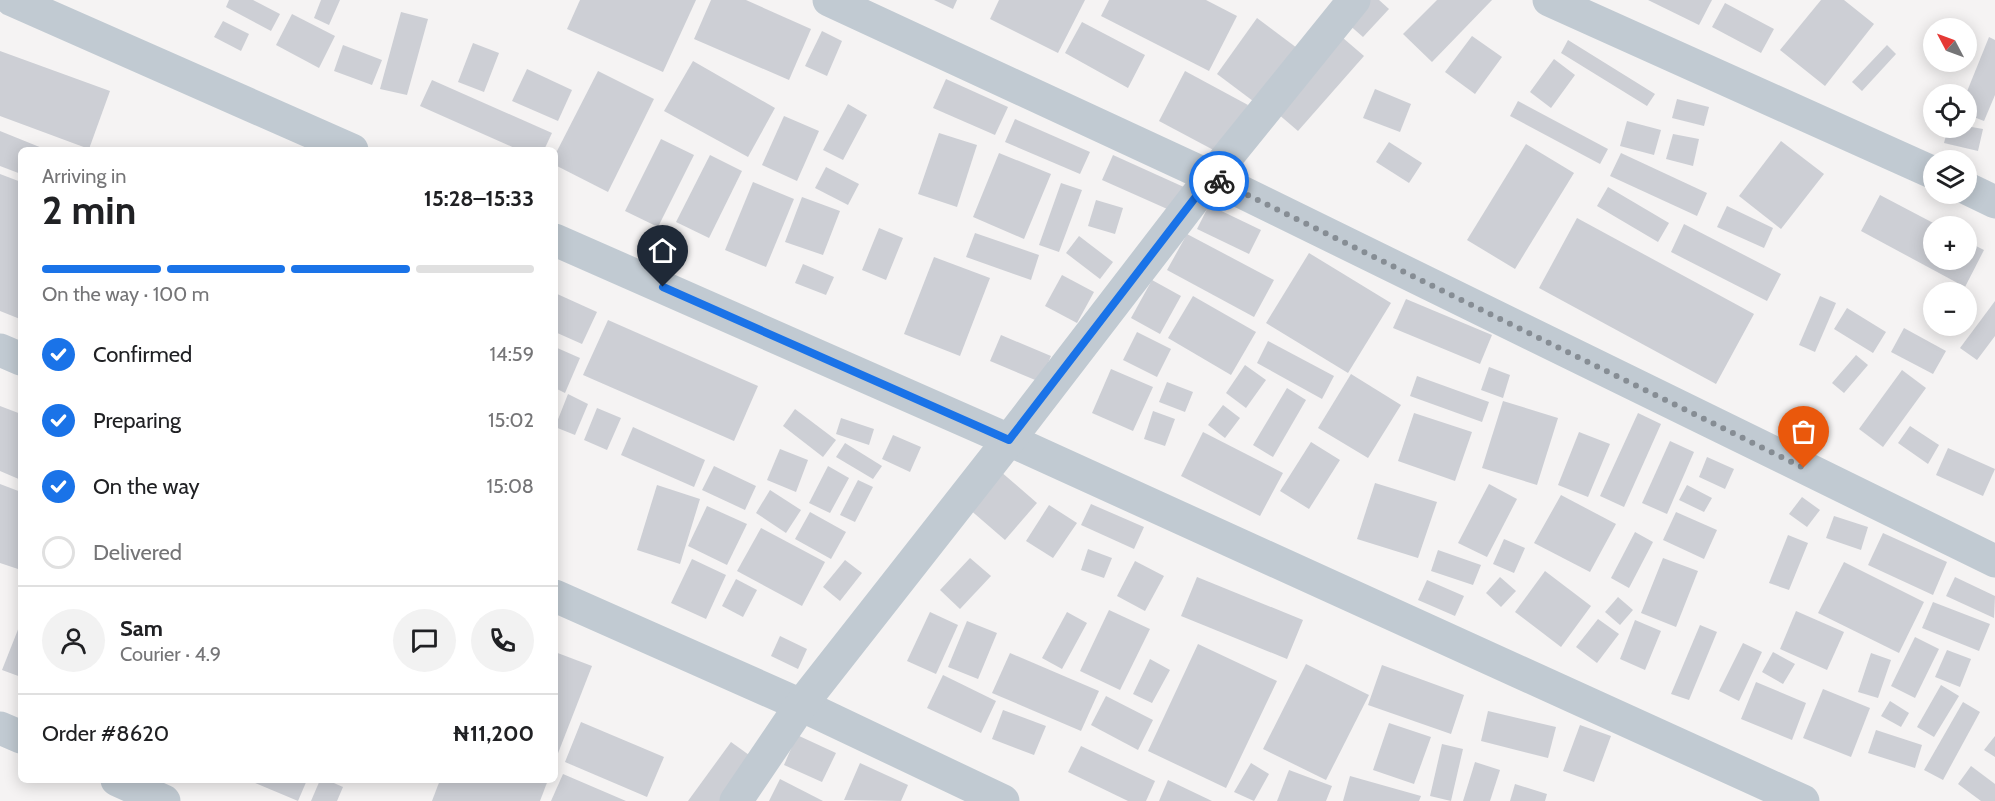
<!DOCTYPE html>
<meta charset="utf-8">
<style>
:root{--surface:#fff;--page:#f2f2f2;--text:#202124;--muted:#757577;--line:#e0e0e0;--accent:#1a73e8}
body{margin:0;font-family:Cabin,sans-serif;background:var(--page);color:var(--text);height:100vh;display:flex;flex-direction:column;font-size:22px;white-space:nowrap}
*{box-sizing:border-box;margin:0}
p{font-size:20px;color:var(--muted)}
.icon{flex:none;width:33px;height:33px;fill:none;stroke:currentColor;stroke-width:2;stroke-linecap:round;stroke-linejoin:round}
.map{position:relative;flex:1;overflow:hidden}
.details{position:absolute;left:18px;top:147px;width:540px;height:636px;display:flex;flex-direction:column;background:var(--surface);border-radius:9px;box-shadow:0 3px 15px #0003}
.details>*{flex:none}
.needle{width:39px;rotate:311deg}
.tools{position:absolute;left:1923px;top:18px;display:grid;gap:12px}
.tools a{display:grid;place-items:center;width:54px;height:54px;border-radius:50%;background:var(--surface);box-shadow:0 3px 15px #0003;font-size:30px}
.pin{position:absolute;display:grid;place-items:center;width:51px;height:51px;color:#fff;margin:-62px -26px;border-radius:50% 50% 50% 0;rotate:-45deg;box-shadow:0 0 6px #0007}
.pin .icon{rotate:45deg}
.courier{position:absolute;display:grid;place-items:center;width:60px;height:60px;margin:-30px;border:4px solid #1a73e8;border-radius:50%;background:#fff;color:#222;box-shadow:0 2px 8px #0007}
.overview em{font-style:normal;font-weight:700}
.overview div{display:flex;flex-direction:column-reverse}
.overview{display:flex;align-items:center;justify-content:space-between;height:102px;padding:0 24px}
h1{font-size:39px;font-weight:700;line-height:45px}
.bar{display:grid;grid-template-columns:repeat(4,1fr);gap:9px 6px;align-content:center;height:72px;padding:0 24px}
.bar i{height:8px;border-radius:4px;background:var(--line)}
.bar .active{background:var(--accent)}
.bar p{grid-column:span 4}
.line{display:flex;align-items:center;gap:15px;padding:0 24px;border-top:2px solid var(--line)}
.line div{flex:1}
.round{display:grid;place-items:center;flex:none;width:63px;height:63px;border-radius:32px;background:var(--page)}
ol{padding:0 24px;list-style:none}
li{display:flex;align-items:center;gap:18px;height:66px}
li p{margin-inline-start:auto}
li .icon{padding:6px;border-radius:50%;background:var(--accent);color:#fff;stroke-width:4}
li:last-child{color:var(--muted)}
li i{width:33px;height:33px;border:3px solid var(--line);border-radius:50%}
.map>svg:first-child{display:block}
</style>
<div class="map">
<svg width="1995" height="801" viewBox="0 0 1995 801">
<rect width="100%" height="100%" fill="#f5f3f3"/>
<!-- building -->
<g fill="#cdcfd5">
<polygon points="229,0 253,0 280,14 271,31 226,7"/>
<polygon points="321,0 340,0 329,25 314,18"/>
<polygon points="580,0 696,0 663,72 567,29"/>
<polygon points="711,0 746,0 811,29 789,80 694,39"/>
<polygon points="934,0 957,0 953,9"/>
<polygon points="999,0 1085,0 1058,53 990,19"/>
<polygon points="1109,0 1206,0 1237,16 1209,71 1101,16"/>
<polygon points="1369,0 1379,0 1389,9 1363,37 1347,23"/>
<polygon points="1437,0 1492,0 1432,62 1403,34"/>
<polygon points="1648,0 1712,0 1699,25"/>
<polygon points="1821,0 1844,0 1874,24 1825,86 1780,50"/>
<polygon points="1725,3 1774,29 1761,53 1712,27"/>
<polygon points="401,12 428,19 407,95 380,89"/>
<polygon points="292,14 335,36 319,68 276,45"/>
<polygon points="1257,18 1301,51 1261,107 1217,74"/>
<polygon points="223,21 249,34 241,51 214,37"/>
<polygon points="1082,22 1145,55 1128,88 1065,53"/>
<polygon points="822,31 842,41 827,76 805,66"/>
<polygon points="1472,36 1502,57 1475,94 1445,72"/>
<polygon points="1989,37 1995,40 1995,95 1984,121 1966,114 1966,94"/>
<polygon points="1343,38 1364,56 1298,131 1277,113"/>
<polygon points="1568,40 1655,94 1647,106 1561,53"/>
<polygon points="473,43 499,53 484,92 458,82"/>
<polygon points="343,45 382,60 372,85 334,71"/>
<polygon points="1887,45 1896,54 1862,91 1852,82"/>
<polygon points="0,51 110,91 89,149 0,116"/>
<polygon points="1554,59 1575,75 1551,108 1530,92"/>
<polygon points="693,61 775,108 748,157 664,111"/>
<polygon points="527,69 572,90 558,121 512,101"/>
<polygon points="598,71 654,99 608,192 555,165 555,155"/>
<polygon points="1185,71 1248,105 1221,154 1159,121"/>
<polygon points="946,79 1008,107 995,135 933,108"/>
<polygon points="432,80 552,133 544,150 519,150 420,106"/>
<polygon points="1375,89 1411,104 1400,132 1363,118"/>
<polygon points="1677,99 1709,107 1704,126 1672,118"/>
<polygon points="1518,101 1608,149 1600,164 1510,116"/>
<polygon points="848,104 867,115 843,160 823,150"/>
<polygon points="784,116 819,131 797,181 762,165"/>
<polygon points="1015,119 1090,152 1080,174 1005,142"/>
<polygon points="1627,121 1661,130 1654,155 1620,146"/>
<polygon points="1966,126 1983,129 1978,151 1944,143 1948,128 1966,128"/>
<polygon points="0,131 47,150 21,150 21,174 0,166"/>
<polygon points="939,133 977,145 957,207 918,194"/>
<polygon points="1673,134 1699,139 1693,166 1666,159"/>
<polygon points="661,139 694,155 658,227 625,211"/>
<polygon points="1781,141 1824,174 1781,229 1739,196"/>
<polygon points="1389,142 1422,163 1409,183 1376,162"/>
<polygon points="1526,144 1574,173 1515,269 1467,240"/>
<polygon points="999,153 1051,174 1024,239 973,217"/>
<polygon points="1621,153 1707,193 1697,216 1610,176"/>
<polygon points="710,155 742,171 709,238 676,222"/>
<polygon points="1113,155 1186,188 1174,212 1102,180"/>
<polygon points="826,167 859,184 848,205 815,188"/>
<polygon points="0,174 21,182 20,319 0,311"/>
<polygon points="753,182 794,199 766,267 725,250"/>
<polygon points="1061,183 1082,190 1059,252 1039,245"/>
<polygon points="1608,187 1669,223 1658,242 1597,206"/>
<polygon points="1880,195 1939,226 1934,226 1934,260 1966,260 1966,241 1984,250 1965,287 1861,231"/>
<polygon points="802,197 840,211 823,255 785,242"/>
<polygon points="1096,200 1123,208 1115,234 1088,226"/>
<polygon points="1209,205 1261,230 1249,254 1197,229"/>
<polygon points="1727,206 1773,228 1764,248 1717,227"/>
<polygon points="1577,218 1754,314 1716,384 1539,288"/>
<polygon points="1684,224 1781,274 1767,301 1671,252"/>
<polygon points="879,228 903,238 886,280 862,270"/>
<polygon points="975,233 1039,255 1031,280 966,257"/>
<polygon points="1187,234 1274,280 1254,317 1167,270"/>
<polygon points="1079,236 1113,262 1100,279 1066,253"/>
<polygon points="1309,253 1391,303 1348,373 1266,323"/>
<polygon points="934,257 990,278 960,356 904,334"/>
<polygon points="803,264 834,277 826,295 795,283"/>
<polygon points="1062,275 1094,292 1077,323 1045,306"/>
<polygon points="1152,280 1181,296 1160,334 1131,318"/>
<polygon points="555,293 597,312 582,344 555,332"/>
<polygon points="1193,296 1256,332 1231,375 1168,338"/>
<polygon points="1820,296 1836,303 1815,352 1799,345"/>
<polygon points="1406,299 1492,335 1480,364 1393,328"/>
<polygon points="1995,301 1995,336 1977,360 1960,348"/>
<polygon points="1847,308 1886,332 1873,353 1834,329"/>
<polygon points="608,320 758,386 734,441 583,375"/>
<polygon points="1904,328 1946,351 1933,374 1891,352"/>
<polygon points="1137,332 1171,349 1157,377 1123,360"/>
<polygon points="1001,335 1051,356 1040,382 990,361"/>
<polygon points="1268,341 1334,376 1322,399 1257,363"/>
<polygon points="555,347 580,358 565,393 555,388"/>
<polygon points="1856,355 1868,365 1844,393 1832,383"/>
<polygon points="1245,365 1266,380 1246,408 1226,393"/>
<polygon points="1489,367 1510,375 1503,398 1481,390"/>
<polygon points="1111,369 1153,387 1133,431 1092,413"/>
<polygon points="1902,370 1926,388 1883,447 1859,429"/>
<polygon points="1351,374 1401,405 1368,458 1318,428"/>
<polygon points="1417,376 1489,402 1482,422 1410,396"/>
<polygon points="1167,382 1193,392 1185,412 1159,402"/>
<polygon points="1287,388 1306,400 1273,457 1253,445"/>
<polygon points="568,394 588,404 575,435 555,427"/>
<polygon points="1503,401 1558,418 1537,485 1482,468"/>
<polygon points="1223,405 1240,418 1225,438 1208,425"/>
<polygon points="0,406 21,414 21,480 0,471"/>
<polygon points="597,408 621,418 607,450 584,440"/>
<polygon points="795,409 836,440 823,457 783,426"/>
<polygon points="1153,411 1175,419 1165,446 1144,439"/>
<polygon points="1414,413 1472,432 1455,481 1398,461"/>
<polygon points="1638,413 1661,424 1624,507 1600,496"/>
<polygon points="841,418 874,429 869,445 836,434"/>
<polygon points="1910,426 1939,445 1928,464 1898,443"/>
<polygon points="633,427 705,460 694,487 621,455"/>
<polygon points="1203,432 1283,473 1260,516 1181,476"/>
<polygon points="1579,432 1610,444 1588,497 1558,485"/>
<polygon points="893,435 921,447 910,472 882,459"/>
<polygon points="1670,441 1694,452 1667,514 1642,503"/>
<polygon points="1311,442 1340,460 1309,509 1280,491"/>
<polygon points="845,443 882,466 873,479 836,457"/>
<polygon points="1948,448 1995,469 1983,496 1936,475"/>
<polygon points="780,449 808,460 796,492 767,480"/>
<polygon points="1707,457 1734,469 1725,489 1699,477"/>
<polygon points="714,466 756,486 745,510 702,490"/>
<polygon points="828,466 849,478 830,513 809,503"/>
<polygon points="1000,471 1037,503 1005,540 968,508"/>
<polygon points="858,480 873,487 855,522 840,515"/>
<polygon points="1375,483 1437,502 1418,558 1357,539"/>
<polygon points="0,484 21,492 21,570 0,563"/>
<polygon points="1489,484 1517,499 1487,557 1458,543"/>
<polygon points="657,485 700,499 680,564 637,550"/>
<polygon points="1687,485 1712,498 1704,512 1679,500"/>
<polygon points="770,490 801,510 786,533 756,513"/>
<polygon points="1561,495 1616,524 1590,572 1534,543"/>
<polygon points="1802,497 1820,510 1807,527 1789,514"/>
<polygon points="1091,504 1144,527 1134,549 1081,525"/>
<polygon points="1049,505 1077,523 1053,558 1026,541"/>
<polygon points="707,506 747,524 727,565 688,546"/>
<polygon points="810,512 846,532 831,559 795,539"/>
<polygon points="1676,512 1717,530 1704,559 1663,540"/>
<polygon points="1834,516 1868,527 1861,550 1826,538"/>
<polygon points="761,528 825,562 802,606 737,571"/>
<polygon points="1635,532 1653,542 1629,588 1611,578"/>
<polygon points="1883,533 1947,562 1933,595 1868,565"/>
<polygon points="1788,535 1808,543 1789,590 1769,583"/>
<polygon points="1504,539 1525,548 1514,573 1493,564"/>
<polygon points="1088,549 1112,558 1104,578 1081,570"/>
<polygon points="1438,550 1481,565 1473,585 1431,571"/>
<polygon points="970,558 991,576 960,609 940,590"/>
<polygon points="1663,558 1698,571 1676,627 1641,613"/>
<polygon points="692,559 726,575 706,619 671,603"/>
<polygon points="845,560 862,573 840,601 823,587"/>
<polygon points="1135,561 1164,576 1145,611 1117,596"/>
<polygon points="1844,562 1924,602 1899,653 1818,613"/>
<polygon points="1545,571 1591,606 1561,647 1515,612"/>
<polygon points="1197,577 1303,620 1287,659 1181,616"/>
<polygon points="1500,577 1516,591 1501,607 1486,593"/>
<polygon points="1955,577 1995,596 1994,618 1946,596"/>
<polygon points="736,579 757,590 743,617 722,606"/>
<polygon points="1427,580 1464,596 1455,616 1418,600"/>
<polygon points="1618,597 1633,610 1620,625 1605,612"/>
<polygon points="1933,602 1990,624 1979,651 1922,628"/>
<polygon points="1109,610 1150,629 1120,690 1080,671"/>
<polygon points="1796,611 1844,632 1827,670 1780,649"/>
<polygon points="930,612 958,625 936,674 907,661"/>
<polygon points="1067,612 1087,623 1062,669 1042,658"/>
<polygon points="1598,619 1619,634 1597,663 1576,647"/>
<polygon points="1635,620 1661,631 1645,670 1620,659"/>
<polygon points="967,621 997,633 978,679 948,667"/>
<polygon points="21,622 21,677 2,670"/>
<polygon points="1700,625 1717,632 1689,700 1671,694"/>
<polygon points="780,636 807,649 798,669 771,656"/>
<polygon points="1915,637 1939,649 1915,698 1891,686"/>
<polygon points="1743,643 1762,652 1739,701 1719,691"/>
<polygon points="1198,644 1277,681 1226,788 1148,751"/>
<polygon points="1947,650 1971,659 1960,687 1935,677"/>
<polygon points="555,652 592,666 555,761"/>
<polygon points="1773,652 1795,664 1783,684 1762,672"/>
<polygon points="1010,653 1099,691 1081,731 992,693"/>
<polygon points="1871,653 1891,660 1878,698 1858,692"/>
<polygon points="1150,659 1170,670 1152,703 1133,694"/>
<polygon points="1306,664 1369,695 1326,780 1263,749"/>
<polygon points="1382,665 1464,695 1451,734 1368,705"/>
<polygon points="943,675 996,701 981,733 927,708"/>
<polygon points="1756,682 1806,703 1792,740 1741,719"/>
<polygon points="1941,685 1959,696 1934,737 1917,727"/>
<polygon points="1823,689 1870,708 1851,757 1803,738"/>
<polygon points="1106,696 1153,720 1138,750 1091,725"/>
<polygon points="1890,701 1909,713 1901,727 1881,716"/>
<polygon points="1963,702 1980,712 1943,780 1924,770"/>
<polygon points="1003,710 1046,726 1034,755 992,739"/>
<polygon points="1488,711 1556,727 1548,758 1481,741"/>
<polygon points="581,722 664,757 647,797 565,762"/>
<polygon points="1389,723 1431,737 1414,784 1373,770"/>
<polygon points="1580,725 1611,736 1594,782 1563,771"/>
<polygon points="1876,730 1922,745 1915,768 1868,753"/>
<polygon points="797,735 836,753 822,782 784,765"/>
<polygon points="1995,736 1995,757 1984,750"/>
<polygon points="731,742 756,760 726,801 688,801"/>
<polygon points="1442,744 1463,749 1451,801 1430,796"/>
<polygon points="1081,746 1155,781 1146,801 1128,801 1068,772"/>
<polygon points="1475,762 1500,770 1490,801 1463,801"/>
<polygon points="860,763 908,785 901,801 844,800"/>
<polygon points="1251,763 1269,774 1254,801 1234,792"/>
<polygon points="1971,766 1995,784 1995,801 1981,801 1958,784"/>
<polygon points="1289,770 1332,786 1326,801 1277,801"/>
<polygon points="563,774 626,801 551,801"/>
<polygon points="1350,776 1421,796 1419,801 1343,801"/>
<polygon points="780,779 823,801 769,801"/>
<polygon points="248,780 307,780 298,801"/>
<polygon points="320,780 327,780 343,787 337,801 311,801"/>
<polygon points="440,780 548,780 540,801 432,801"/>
<polygon points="1168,780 1212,801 1159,801"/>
<polygon points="1515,784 1547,794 1545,801 1510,801"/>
</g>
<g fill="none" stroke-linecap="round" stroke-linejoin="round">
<!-- minor -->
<g stroke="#c1cad2" stroke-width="33">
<polyline points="12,0 352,150"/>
<polyline points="829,0 1211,177 1995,561"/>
<polyline points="1549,0 1934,173"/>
<polyline points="1966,188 1995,202"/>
<polyline points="555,240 1009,440 1803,801"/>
<polyline points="0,350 21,359"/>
<polyline points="555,596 801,705 1003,801"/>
<polyline points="0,728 21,737"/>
<polyline points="117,780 164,801"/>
<polyline points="736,801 801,705 1009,440 1211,177 1354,0"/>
</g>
</g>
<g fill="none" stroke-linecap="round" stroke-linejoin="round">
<!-- done -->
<polyline stroke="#868d94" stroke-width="6" stroke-dasharray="0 10.8" points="1219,181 1804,468"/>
<!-- route -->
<polyline stroke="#1a73e8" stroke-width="8" points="663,287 1009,440 1211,177 1219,181"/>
</g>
</svg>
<div class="tools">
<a><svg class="needle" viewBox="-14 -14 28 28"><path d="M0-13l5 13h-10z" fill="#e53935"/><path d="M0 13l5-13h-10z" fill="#757577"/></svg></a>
<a><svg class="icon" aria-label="locate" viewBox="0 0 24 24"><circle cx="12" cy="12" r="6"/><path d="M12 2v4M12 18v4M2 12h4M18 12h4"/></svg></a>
<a><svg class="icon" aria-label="layers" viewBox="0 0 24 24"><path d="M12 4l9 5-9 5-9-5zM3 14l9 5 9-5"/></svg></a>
<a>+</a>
<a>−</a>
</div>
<div class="pin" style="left:1804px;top:468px;background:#ea580c"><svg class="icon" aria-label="bag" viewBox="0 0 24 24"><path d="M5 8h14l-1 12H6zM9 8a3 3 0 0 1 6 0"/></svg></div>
<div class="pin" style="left:663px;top:287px;background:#1f2937"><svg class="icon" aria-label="home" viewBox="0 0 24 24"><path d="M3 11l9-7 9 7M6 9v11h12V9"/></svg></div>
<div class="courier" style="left:1219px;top:181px"><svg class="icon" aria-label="bike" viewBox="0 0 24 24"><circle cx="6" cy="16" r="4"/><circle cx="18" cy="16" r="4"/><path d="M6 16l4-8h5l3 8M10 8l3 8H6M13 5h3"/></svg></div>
<section class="details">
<div class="overview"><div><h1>2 min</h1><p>Arriving in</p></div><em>15:28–15:33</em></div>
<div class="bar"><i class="active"></i><i class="active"></i><i class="active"></i><i></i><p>On the way · 100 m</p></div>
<ol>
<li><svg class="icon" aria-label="check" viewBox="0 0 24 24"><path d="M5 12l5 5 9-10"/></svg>Confirmed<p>14:59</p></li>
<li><svg class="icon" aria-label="check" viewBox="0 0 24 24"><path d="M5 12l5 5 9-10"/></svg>Preparing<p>15:02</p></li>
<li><svg class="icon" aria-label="check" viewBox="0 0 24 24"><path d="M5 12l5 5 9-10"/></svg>On the way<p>15:08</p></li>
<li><i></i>Delivered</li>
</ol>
<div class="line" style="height:108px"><a class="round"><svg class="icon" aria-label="person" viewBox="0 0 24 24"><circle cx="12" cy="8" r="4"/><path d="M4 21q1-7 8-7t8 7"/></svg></a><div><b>Sam</b><p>Courier · 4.9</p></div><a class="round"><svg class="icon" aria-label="chat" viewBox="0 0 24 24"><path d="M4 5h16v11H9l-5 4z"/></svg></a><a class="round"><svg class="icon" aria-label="phone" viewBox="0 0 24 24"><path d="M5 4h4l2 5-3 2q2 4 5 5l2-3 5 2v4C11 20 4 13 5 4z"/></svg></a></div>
<div class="line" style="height:78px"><div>Order #8620</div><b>₦11,200</b></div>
</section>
</div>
